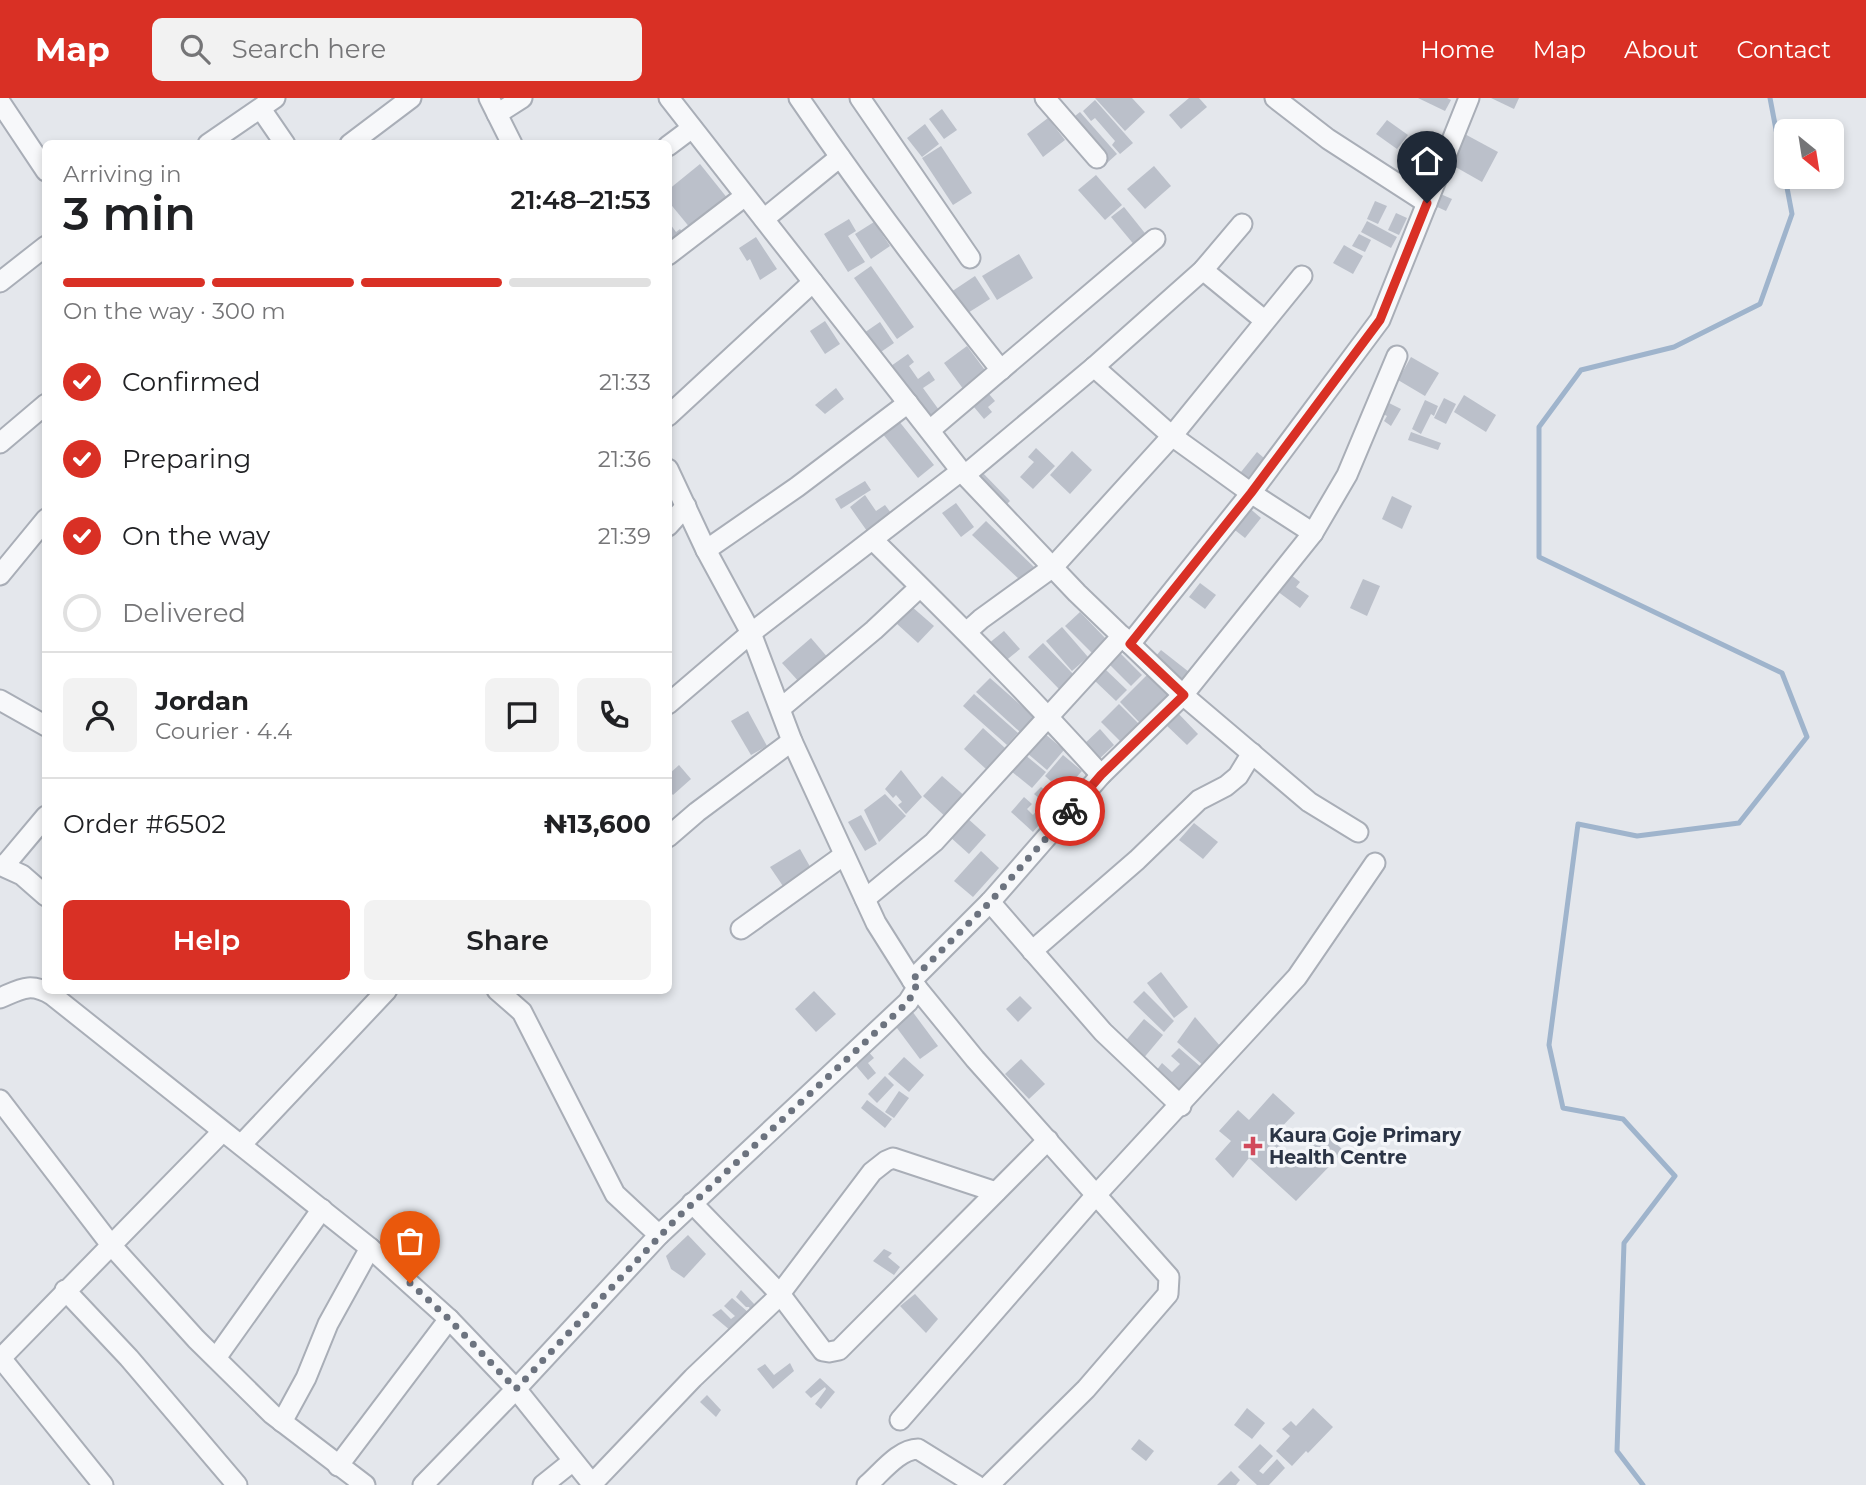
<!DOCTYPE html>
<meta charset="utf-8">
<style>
:root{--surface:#fff;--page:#f2f2f2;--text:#202124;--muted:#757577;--line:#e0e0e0;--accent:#d93025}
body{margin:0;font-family:Montserrat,sans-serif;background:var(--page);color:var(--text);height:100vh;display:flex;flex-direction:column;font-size:26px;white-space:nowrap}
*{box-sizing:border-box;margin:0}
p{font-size:23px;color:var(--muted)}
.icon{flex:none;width:38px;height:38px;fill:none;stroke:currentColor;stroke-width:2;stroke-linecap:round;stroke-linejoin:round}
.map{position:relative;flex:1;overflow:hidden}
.sheet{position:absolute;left:42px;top:42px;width:630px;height:854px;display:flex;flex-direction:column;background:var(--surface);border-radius:10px;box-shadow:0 4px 10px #0003}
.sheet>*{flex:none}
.needle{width:46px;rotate:150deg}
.fabs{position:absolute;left:1774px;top:21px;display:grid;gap:14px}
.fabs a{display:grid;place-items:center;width:70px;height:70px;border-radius:10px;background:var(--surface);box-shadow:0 4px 10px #0003;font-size:35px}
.pin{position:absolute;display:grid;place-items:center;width:60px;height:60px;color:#fff;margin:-72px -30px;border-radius:50% 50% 50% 0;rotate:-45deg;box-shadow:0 0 7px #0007}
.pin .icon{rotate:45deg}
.courier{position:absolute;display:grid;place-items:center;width:70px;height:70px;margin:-35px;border:5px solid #d93025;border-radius:50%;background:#fff;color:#222;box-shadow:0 2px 9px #0007}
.head em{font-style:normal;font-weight:600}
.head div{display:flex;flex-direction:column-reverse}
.head{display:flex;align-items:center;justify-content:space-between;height:119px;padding:0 21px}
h1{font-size:46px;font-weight:600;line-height:52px}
.bar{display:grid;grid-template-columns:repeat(4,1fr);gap:10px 7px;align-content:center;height:84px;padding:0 21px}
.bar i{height:9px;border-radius:5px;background:var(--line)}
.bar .on{background:var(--accent)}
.bar p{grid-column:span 4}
.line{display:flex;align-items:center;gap:18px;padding:0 21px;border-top:2px solid var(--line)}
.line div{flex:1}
.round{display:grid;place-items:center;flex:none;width:74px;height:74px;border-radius:10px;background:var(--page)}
ol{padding:0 21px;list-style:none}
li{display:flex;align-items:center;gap:21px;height:77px}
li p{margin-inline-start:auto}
li .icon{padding:7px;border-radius:50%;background:var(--accent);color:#fff;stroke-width:4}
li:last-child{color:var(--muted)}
li i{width:38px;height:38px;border:4px solid var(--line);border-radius:50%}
.cta{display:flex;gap:14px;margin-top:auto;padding:14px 21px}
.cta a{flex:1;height:80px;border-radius:10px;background:var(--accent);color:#fff;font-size:28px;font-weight:600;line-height:80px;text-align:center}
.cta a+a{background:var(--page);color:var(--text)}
header{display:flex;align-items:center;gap:42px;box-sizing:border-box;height:98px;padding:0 35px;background:var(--accent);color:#fff}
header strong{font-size:33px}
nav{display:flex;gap:38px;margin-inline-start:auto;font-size:24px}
.search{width:490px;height:63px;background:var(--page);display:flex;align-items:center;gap:18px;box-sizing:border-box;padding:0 24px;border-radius:10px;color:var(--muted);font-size:26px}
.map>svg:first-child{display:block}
</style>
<header>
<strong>Map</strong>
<div class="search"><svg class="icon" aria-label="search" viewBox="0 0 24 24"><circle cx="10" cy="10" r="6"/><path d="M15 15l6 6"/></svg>Search here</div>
<nav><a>Home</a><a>Map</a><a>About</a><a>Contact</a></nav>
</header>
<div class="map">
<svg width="1866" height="1387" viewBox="0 0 1866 1387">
<rect width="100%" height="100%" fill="#e4e7ec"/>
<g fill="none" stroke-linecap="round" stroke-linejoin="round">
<!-- stream -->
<polyline stroke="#9fb4cc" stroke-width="5" points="1643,1387 1617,1353 1624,1145 1675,1078 1623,1021 1563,1010 1549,947 1578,726 1637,738 1739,725 1807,639 1782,575 1539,459 1539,329 1581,272 1674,249 1760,206 1792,116 1770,0"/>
</g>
<!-- building -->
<g fill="#bbc0ca">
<polygon points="1095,0 1132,0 1145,14 1125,33"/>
<polygon points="1189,0 1199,0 1207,9 1181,31 1169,17"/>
<polygon points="1418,0 1447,0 1451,2 1445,13"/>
<polygon points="1491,0 1519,0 1514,11"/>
<polygon points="1095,2 1133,45 1120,56 1112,47 1115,43 1095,20 1091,23 1083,13"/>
<polygon points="942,11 957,32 944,41 929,21"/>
<polygon points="1080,14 1117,56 1107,65 1070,22"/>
<polygon points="1048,20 1065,42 1043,59 1027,36"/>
<polygon points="1387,22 1408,37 1397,51 1376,36"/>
<polygon points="925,26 939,46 922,59 907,40"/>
<polygon points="1461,34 1498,54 1482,84 1445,63"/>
<polygon points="941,48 972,95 953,107 922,60"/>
<polygon points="700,66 728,101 691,131 668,103 668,92"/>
<polygon points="1154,68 1171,88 1145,111 1127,91"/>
<polygon points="1096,77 1122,107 1105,122 1078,92"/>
<polygon points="1436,94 1452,101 1446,113 1431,106"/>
<polygon points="1375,103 1387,108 1378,126 1367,121"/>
<polygon points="1124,109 1148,139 1136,149 1111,119"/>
<polygon points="1396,115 1407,120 1399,137 1388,132"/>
<polygon points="849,121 856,133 848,138 865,164 848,174 824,136"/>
<polygon points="668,123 676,134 680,131 687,140 668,154"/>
<polygon points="1367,123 1397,139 1391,150 1361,134"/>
<polygon points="874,124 890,148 871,161 855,136"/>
<polygon points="1359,136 1371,142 1365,154 1352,148"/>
<polygon points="756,139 777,171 760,182 750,161 747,163 739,150"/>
<polygon points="1344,147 1363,158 1353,176 1333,165"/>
<polygon points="1019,156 1033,180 997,202 982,178"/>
<polygon points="871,168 914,229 897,241 854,180"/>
<polygon points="975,178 990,201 963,218 948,196"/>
<polygon points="825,223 840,246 825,256 810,233"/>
<polygon points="880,224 894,245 875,258 861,237"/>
<polygon points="967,248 987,275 964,292 944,265"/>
<polygon points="908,256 914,264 909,268 918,281 929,273 935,282 923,290 939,312 927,320 891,268"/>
<polygon points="1411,259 1439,275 1425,298 1398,282"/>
<polygon points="836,290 844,301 825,316 815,307"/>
<polygon points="984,290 995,303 988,309 992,314 984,321 969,303"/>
<polygon points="1464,297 1496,317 1486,334 1454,314"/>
<polygon points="1444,300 1456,306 1446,326 1434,320"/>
<polygon points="1383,302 1401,311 1391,328 1384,323 1387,318 1377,313"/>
<polygon points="1425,302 1438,308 1434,318 1431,316 1421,336 1412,331"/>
<polygon points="898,322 934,367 918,380 882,335"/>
<polygon points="1411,334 1441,345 1438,352 1408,342"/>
<polygon points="1036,350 1055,368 1033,391 1020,379 1034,364 1028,359"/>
<polygon points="1072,353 1092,372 1070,396 1050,377"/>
<polygon points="1257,354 1264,360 1244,385 1237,379"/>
<polygon points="980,372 1010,403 1001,412 971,381"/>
<polygon points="865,383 871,392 841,411 835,401"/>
<polygon points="865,397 876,413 885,407 891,415 867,433 850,409"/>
<polygon points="1392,398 1412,408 1402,431 1382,421"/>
<polygon points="956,405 974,429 961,439 942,415"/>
<polygon points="1247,408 1261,420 1245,440 1231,429"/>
<polygon points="986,423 1034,469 1021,483 972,437"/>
<polygon points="1290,476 1300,484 1296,489 1309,498 1300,510 1277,493"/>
<polygon points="1363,481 1380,488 1367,518 1350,510"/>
<polygon points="1200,485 1216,497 1205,511 1189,499"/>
<polygon points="911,508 934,528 918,545 896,525"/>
<polygon points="1080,514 1106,541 1092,555 1065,528"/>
<polygon points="1062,529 1088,559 1072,573 1046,543"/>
<polygon points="1004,533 1020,551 1004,564 988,546"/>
<polygon points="811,540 829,561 800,585 782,565"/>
<polygon points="1043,545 1074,577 1059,591 1028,559"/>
<polygon points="1161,552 1189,574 1179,586 1151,564"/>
<polygon points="1120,555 1142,577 1131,588 1109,566"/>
<polygon points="1106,572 1127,592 1116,603 1095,583"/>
<polygon points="1148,576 1168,597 1140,625 1120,604"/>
<polygon points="990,580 1034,619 1020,634 976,594"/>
<polygon points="974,596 1018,635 1007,647 963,608"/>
<polygon points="1119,606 1139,626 1121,644 1101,624"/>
<polygon points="1175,612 1198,636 1187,647 1163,624"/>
<polygon points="748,613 767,648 751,657 731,623"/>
<polygon points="983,630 1005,650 986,671 964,651"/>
<polygon points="1100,631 1114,647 1097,663 1082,648"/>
<polygon points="1044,635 1064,652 1047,672 1027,655"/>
<polygon points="1024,656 1046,674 1032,690 1011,673"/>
<polygon points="1063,657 1082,673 1063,694 1045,678"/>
<polygon points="679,667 691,681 673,697 668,692 668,677"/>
<polygon points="901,672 922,699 906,716 898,707 902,704 896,697 893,700 885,691"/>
<polygon points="942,678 967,700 948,721 923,698"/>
<polygon points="1041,689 1048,694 1053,689 1062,697 1050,710 1034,696"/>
<polygon points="885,696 906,718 879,744 864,712"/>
<polygon points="1024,699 1032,706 1027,711 1033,717 1038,711 1046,719 1033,734 1011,714"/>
<polygon points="861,717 877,746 865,753 848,724"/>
<polygon points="966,719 986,737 969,756 949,738"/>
<polygon points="1194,725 1218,744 1203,761 1179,742"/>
<polygon points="800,751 813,774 785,791 770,769"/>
<polygon points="981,753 999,770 973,799 954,783"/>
<polygon points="1161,874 1188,909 1174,920 1147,885"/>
<polygon points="814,893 836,916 816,934 795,911"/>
<polygon points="1144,893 1174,923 1164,934 1133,904"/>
<polygon points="1020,898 1032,910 1018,924 1006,911"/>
<polygon points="912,913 938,948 920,961 894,926"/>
<polygon points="1195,919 1221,949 1205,969 1177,944"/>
<polygon points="1144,921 1163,937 1142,962 1123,946"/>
<polygon points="1179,950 1201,969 1177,997 1153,977 1162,965 1172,974 1180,966 1171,958"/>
<polygon points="866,951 874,960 868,965 876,975 868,982 852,963"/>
<polygon points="904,959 924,977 909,994 888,976"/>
<polygon points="1021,961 1045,986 1029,1001 1005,976"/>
<polygon points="885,978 894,987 877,1005 868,996"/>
<polygon points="899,993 909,1000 894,1020 885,1014"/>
<polygon points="1273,995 1295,1015 1271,1040 1296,1063 1323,1033 1344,1053 1296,1103 1249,1060 1233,1080 1215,1061 1231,1043 1219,1033 1238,1012 1249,1022"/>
<polygon points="867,1002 892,1021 885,1030 861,1010"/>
<polygon points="688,1137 706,1156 684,1180 671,1171 666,1158"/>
<polygon points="884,1151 892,1155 888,1159 900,1169 894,1177 873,1163"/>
<polygon points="741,1192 756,1208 751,1213 749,1209 746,1209 736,1199"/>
<polygon points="915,1196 938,1221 926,1235 900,1208"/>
<polygon points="732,1200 749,1215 731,1233 712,1217 721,1211 731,1221 735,1218 724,1208"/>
<polygon points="790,1265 794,1273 773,1291 757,1271 765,1266 774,1277"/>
<polygon points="820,1280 835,1294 821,1311 815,1306 826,1291 825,1289 811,1300 805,1294"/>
<polygon points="707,1297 721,1312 716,1319 700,1304"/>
<polygon points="1247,1310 1265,1325 1252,1341 1234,1327"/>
<polygon points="1313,1310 1333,1329 1308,1355 1306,1353 1292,1368 1276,1353 1290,1338 1282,1331 1291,1323 1296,1328"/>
<polygon points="1139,1341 1154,1353 1146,1363 1131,1351"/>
<polygon points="1260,1346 1273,1358 1259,1373 1263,1376 1277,1361 1285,1370 1269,1387 1257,1387 1238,1369"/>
<polygon points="1231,1373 1240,1382 1236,1387 1217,1387"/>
</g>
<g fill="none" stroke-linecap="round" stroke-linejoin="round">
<!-- street casing -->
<g stroke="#a9aeb7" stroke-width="23">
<g id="street">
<polyline points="489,0 512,46"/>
<polyline points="669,0 961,373 1077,495 1183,597 1309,704 1358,734"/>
<path d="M799,0C863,94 931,184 1001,272"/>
<polyline points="860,0 970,160"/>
<polyline points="1045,0 1097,60"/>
<polyline points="1275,0 1328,41 1427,105"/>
<polyline points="0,4 46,73"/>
<polyline points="261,11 285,46"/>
<polyline points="497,16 522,0"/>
<polyline points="208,46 275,0"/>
<polyline points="350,46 411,0"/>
<polyline points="668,48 692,30"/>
<polyline points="764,121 840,59"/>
<polyline points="668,157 745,98"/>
<polyline points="1203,172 1264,222"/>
<polyline points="0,184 46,148"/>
<polyline points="1094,269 1172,338 1251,395 1313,435"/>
<polyline points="668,318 813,184"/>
<polyline points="930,332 1155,141"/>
<polyline points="0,345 46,306"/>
<polyline points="965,377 1094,269 1203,172 1242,126"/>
<polyline points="668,428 686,408"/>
<path d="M873,442C951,519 1028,595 1101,677"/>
<polyline points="706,452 797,389 908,305"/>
<polyline points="0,477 46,421"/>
<polyline points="970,536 971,530 981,521 1053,469 1172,338 1302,178"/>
<polyline points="1130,546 1251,395 1380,222 1469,0"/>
<polyline points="0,602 46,628"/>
<polyline points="668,606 751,535 961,373"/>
<polyline points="781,610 874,532 920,489"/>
<polyline points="668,739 697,714 792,643"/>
<polyline points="0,767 22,777 46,798"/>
<polyline points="4,768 46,718"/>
<polyline points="865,801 934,744 1122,538"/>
<polyline points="990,804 1103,934 1181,1008"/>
<polyline points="741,831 844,757"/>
<polyline points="1032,853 1137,762 1199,702 1226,688 1238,678 1252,655"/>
<polyline points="912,882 990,804 1101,677 1183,597 1313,435 1347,377 1397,258"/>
<polyline points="917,890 975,961 1169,1179 1168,1196 1086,1291 989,1387"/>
<polyline points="497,892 522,914 615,1096 659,1137"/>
<path d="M0,900C21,891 30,884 52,897L370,1150L449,1221L516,1291L593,1387"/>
<polyline points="0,1002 111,1147 196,1241 272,1316 365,1387"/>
<polyline points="241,1047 387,892"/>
<polyline points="692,1105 780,1196 823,1253 829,1254 839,1252 1048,1042"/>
<polyline points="65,1192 129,1260 237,1387"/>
<polyline points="0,1259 103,1387"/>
<polyline points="216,1260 322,1111"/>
<polyline points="0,1261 222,1034"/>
<polyline points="900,1322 1096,1097 1297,879 1375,765"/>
<polyline points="282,1324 306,1280 328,1226 370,1150"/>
<polyline points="338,1368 449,1221"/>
<polyline points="592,1386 693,1280 776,1201 872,1074 886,1063 893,1060 996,1094"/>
<polyline points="423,1387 516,1291 659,1137 908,904 917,890 876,825 792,643 751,535 706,452 668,371"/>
<polyline points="543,1387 573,1363"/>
<path d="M867,1387C881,1375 899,1351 918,1351L976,1387"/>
</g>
</g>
<!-- street -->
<use href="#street" stroke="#f7f8fa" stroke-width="19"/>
</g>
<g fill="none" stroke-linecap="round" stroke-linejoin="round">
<!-- done -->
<polyline stroke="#6c737f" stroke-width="7" stroke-dasharray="0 12.6" points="410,1185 449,1221 516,1291 676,1121 908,904 916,890 912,882 990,804 1070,713"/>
<!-- route -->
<polyline stroke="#d93025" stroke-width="9" points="1070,713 1101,677 1184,597 1130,546 1251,395 1380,222 1427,105"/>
</g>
<!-- markers -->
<path fill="#d1495b" stroke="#f4f6f9" stroke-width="2.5" d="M1249.5 1037.5h7v7h7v7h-7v7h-7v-7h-7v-7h7z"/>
<g text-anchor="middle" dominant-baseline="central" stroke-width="7" stroke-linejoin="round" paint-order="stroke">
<!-- poi labels -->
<g font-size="19" font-weight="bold" fill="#2b3445" stroke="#f4f6f9" text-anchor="start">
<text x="1269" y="1037">Kaura Goje Primary<tspan x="1269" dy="22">Health Centre</tspan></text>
</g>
</g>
</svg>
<div class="fabs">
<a><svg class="needle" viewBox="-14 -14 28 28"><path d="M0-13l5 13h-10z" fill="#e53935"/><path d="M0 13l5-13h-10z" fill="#757577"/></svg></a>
</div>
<div class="pin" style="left:410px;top:1185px;background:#ea580c"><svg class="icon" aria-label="bag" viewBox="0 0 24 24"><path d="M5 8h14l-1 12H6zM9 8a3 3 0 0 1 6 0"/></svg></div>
<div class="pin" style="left:1427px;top:105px;background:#1f2937"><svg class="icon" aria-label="home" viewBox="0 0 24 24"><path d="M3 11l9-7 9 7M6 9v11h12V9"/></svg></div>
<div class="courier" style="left:1070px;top:713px"><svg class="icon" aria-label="bike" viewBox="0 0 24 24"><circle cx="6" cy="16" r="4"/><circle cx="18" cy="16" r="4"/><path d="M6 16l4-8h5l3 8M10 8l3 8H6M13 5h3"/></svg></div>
<section class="sheet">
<div class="head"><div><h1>3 min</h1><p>Arriving in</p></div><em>21:48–21:53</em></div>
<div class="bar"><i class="on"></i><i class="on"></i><i class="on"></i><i></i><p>On the way · 300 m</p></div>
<ol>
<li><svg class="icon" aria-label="check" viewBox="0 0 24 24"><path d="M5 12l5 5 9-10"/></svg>Confirmed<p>21:33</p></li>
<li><svg class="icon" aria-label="check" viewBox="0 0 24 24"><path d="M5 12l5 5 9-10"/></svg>Preparing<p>21:36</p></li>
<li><svg class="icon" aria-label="check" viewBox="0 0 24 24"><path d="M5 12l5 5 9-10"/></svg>On the way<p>21:39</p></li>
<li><i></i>Delivered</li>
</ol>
<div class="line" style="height:126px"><a class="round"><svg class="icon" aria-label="person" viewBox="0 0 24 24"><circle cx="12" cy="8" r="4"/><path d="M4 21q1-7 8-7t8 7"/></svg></a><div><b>Jordan</b><p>Courier · 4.4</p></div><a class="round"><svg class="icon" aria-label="chat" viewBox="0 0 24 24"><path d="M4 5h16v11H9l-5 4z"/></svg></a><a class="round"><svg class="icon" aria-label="phone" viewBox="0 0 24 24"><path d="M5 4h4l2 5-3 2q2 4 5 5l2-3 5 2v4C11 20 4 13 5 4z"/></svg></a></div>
<div class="line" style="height:91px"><div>Order #6502</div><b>₦13,600</b></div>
<div class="cta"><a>Help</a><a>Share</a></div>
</section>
</div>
